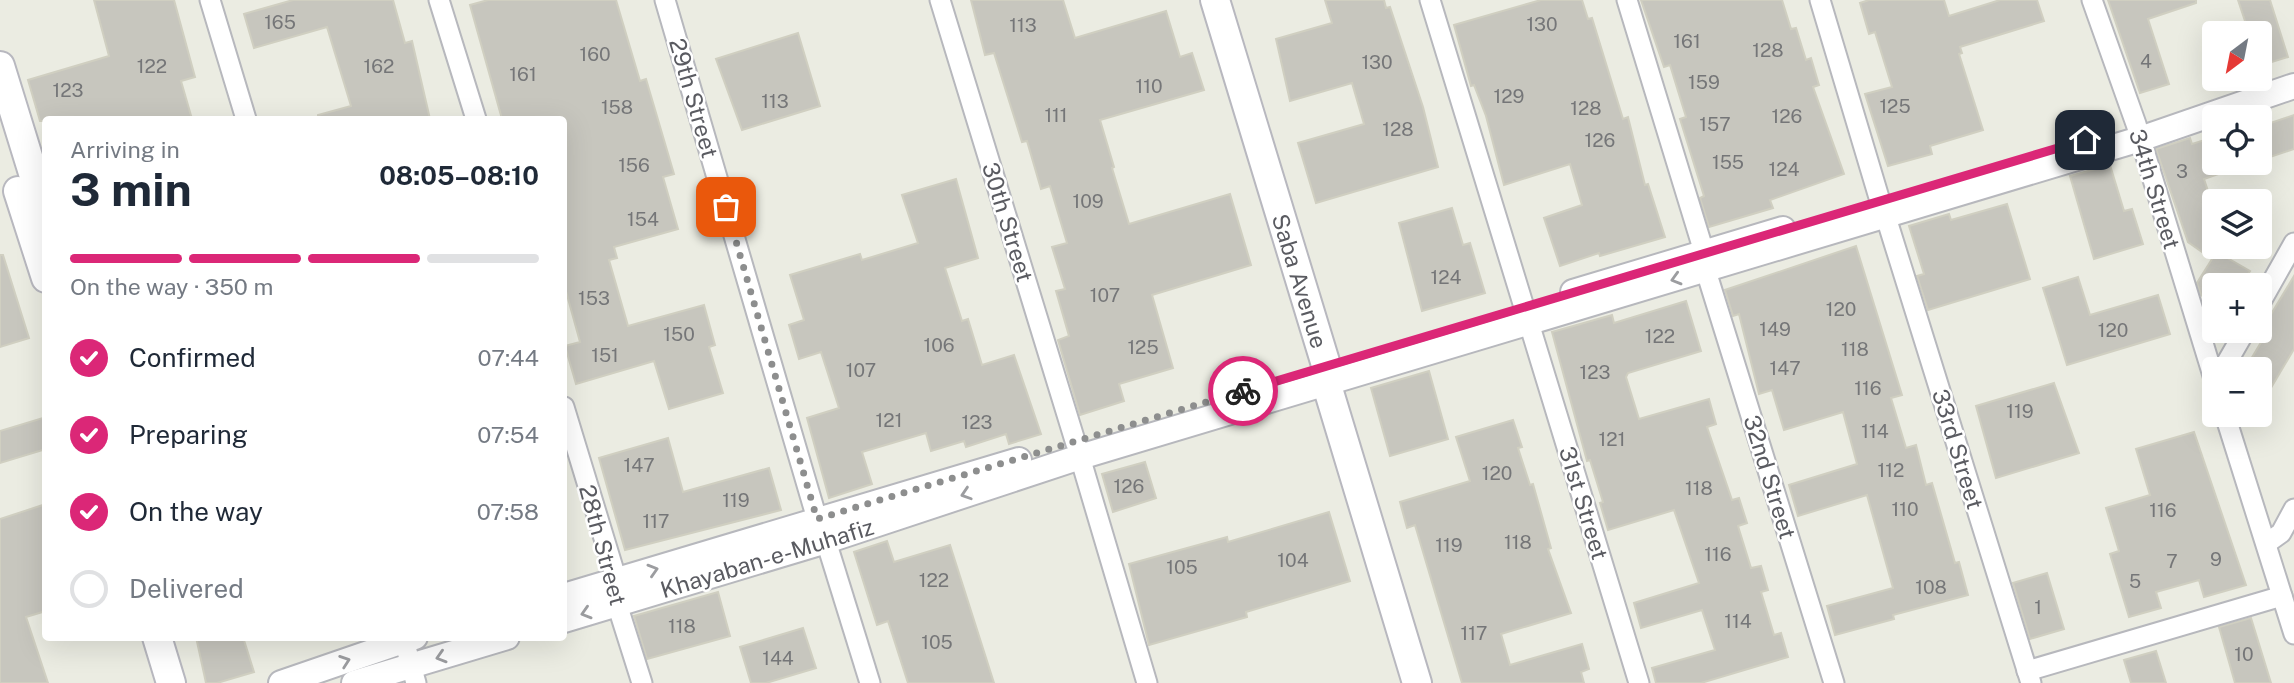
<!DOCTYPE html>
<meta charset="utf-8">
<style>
:root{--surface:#fff;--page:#f2f2f3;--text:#1f2937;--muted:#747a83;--line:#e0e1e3;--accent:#db2777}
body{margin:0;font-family:"Public Sans",sans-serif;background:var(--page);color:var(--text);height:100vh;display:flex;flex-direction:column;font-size:26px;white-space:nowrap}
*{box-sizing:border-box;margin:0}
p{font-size:23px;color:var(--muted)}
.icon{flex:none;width:38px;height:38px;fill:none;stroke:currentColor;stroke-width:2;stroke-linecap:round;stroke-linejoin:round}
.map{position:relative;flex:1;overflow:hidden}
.sheet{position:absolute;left:42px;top:116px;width:525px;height:525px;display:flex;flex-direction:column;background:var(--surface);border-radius:7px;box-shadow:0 7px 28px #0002}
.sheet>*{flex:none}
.needle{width:46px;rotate:212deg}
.controls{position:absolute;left:2202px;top:21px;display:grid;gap:14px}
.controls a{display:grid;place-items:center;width:70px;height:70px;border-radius:7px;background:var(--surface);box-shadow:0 7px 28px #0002;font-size:35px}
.pin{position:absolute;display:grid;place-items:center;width:60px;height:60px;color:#fff;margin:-30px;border-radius:14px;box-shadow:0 4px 10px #0006}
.courier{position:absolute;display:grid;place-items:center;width:70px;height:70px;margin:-35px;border:5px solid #db2777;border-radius:50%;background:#fff;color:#222;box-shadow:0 2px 9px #0007}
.summary em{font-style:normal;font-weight:700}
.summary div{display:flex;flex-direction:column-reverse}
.summary{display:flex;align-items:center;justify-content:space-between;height:119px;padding:0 28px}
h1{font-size:46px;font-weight:700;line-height:52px}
.bar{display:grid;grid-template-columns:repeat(4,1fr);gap:10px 7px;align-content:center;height:84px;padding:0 28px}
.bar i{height:9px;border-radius:5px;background:var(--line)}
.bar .current{background:var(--accent)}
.bar p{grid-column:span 4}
ol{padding:0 28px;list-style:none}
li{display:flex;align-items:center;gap:21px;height:77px}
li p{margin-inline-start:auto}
li .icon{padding:7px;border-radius:50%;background:var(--accent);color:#fff;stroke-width:4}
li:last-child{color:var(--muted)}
li i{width:38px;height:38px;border:4px solid var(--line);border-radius:50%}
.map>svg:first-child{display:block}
</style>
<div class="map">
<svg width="2294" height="683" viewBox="0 0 2294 683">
<rect width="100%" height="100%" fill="#ebece2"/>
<!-- building -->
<g fill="#c7c6be" stroke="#d0cfc1" stroke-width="2">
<polygon points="94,0 174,0 195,77 181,81 192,119 40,121 28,80 109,56"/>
<polygon points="293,0 393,0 405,43 412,41 430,119 318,119 318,115 351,106 327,27 254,48 244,14"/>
<polygon points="488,0 616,0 640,81 646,79 674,174 663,177 678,229 614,247 617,258 609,260 628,326 704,305 715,345 709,347 723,393 669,409 654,361 576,384 565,346 580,342 564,284 564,119 502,119 470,5"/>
<polygon points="971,0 1063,0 1075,38 1166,11 1180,57 1192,53 1204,90 1100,120 1114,167 1112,168 1129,224 1230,194 1251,265 1152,295 1173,368 1119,384 1124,401 1080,415 1058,340 1069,336 1056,291 1065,289 1052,247 1067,243 1050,186 1041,189 1027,141 1022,142 994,53 985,55"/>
<polygon points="1325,0 1384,0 1386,8 1390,7 1423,107 1438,167 1316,203 1298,143 1364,124 1352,83 1290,101 1276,39 1332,23"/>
<polygon points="1541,0 1582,0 1588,19 1592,18 1623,119 1628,117 1645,185 1648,184 1665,237 1600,256 1599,253 1560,266 1544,218 1582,205 1570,164 1504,185 1486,116 1474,85 1471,86 1454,25"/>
<polygon points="1641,0 1782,0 1791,29 1796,28 1806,60 1811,58 1819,85 1813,87 1844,174 1770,200 1773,208 1709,227 1700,198 1704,196 1680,119 1686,117 1670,65 1664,67"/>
<polygon points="1869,0 1944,0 1949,16 2000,0 2037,0 2044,21 1960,47 1962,53 1959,54 1983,130 1930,146 1932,154 1888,166 1865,94 1892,87 1875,32 1869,34 1860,3"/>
<polygon points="2108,0 2196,0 2196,3 2148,19 2169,84 2140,93"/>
<polygon points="2238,0 2270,0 2288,57 2259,66 2259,33 2249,33"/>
<polygon points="798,33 820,106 742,130 716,59"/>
<polygon points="2294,115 2294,149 2267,158 2259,127"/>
<polygon points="2214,137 2214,163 2244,163 2244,165 2204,179 2214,209 2214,256 2217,252 2250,271 2241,285 2214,285 2214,303 2201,295 2197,283 2212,259 2188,242 2156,149 2190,138 2192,144"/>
<polygon points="2110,165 2124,211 2132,209 2143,244 2094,259 2070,176"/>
<polygon points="956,179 978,258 945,268 962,321 968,319 982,365 1014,355 1041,434 1009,444 1006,434 966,447 964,441 931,451 926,433 862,452 872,484 829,498 807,418 839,408 821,352 799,359 789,325 804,320 790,275 860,254 862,260 918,243 902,195"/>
<polygon points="2007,204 2030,279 1928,310 1917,276 1924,274 1909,226 1949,214 1951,220"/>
<polygon points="1452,208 1463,245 1470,243 1485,293 1422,311 1399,223"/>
<polygon points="1856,246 1902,395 1891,398 1906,448 1916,445 1926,485 1932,483 1955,563 1959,562 1968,595 1893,615 1894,619 1835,635 1827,606 1893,588 1867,495 1798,516 1789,485 1857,464 1843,412 1784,430 1772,390 1759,394 1739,314 1733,316 1725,290"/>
<polygon points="0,255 3,255 29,338 0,347"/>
<polygon points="2294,276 2294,349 2259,408 2259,369 2245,369 2266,334 2261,331"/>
<polygon points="2078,277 2090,315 2158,295 2170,334 2067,365 2043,288"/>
<polygon points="1686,301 1701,351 1628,373 1626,377 1639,419 1709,399 1716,424 1707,427 1732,500 1739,498 1747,523 1738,526 1751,568 1761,566 1768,590 1761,592 1774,635 1781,633 1788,657 1701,683 1656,683 1652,668 1715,650 1702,610 1641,628 1634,603 1699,583 1674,510 1608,530 1600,503 1603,502 1590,460 1587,461 1552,332 1612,315 1614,323"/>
<polygon points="1429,371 1448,439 1390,456 1371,388"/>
<polygon points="2054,383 2079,453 1996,478 1976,406"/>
<polygon points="46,417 46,449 0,463 0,431"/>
<polygon points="1513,420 1522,447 1518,448 1530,485 1533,484 1551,548 1548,549 1571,613 1501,634 1510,665 1582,644 1589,669 1581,672 1584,683 1462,683 1415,525 1407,528 1400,502 1470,481 1456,437"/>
<polygon points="2194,432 2246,585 2204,597 2199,580 2156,592 2161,608 2129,617 2110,554 2119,551 2106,508 2150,495 2136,449"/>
<polygon points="668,438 683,492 769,468 781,510 625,550 599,458"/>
<polygon points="1145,462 1156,498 1113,512 1102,474"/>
<polygon points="46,504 46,611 26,617 48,683 0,683 0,519"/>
<polygon points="1329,512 1350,581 1246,612 1247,617 1149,645 1129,564 1227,537 1228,542"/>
<polygon points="887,541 894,562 950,545 994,683 908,683 888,621 877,625 854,552"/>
<polygon points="2047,573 2064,629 2030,639 2013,583"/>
<polygon points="718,592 730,636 647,659 634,616"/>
<polygon points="2251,618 2271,683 2235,683 2219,627"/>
<polygon points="803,628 816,668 766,683 751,683 740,647"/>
<polygon points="196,637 243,637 254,672 217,683 206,683"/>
<polygon points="2156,651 2166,683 2131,683 2124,660"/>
</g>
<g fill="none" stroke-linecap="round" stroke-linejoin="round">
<!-- minor casing -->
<g stroke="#b7b8bd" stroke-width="23">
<g id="minor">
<polyline points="210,0 246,119"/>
<polyline points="439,0 476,119"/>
<polyline points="665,0 817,519"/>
<polyline points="940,0 1076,444"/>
<polyline points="1430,0 1524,307"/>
<polyline points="1627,0 1704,252"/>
<polyline points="1820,0 1880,201"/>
<polyline points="2092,0 2136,124 2214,379"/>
<polyline points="1885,214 2031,683"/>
<polyline points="1706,271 1834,683"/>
<polyline points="2259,305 2294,243"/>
<polyline points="1529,323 1639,683"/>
<polyline points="2223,369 2245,331"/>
<polyline points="564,407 617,581 617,604 642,683"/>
<polyline points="2225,415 2294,634"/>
<polyline points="1080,457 1147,683"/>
<polyline points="826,541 870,683"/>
<polyline points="2267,543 2281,533 2294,509"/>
<polyline points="403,637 416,683"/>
<polyline points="2027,671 2282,596"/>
</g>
</g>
<!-- tertiary casing -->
<g stroke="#b7b8bd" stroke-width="28">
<g id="tertiary">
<polyline points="1573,292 1783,229"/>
<polyline points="564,596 1019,460"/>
<polyline points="564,620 826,541 1080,457 2140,139 2294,86"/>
<polyline points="281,683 415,637"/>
<polyline points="354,683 507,637"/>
</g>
</g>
<!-- secondary casing -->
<g stroke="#b8b8bf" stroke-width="32">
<g id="secondary">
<polyline points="1215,0 1326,365 1326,382 1417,683"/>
<polyline points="0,66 46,215"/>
<polyline points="18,191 46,278"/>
<polyline points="157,637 171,683"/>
</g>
</g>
<!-- minor -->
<use href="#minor" stroke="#fff" stroke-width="19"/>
<!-- tertiary -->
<use href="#tertiary" stroke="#fff" stroke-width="24"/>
<!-- secondary -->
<use href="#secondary" stroke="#fff" stroke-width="28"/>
</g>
<!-- one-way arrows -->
<defs><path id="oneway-chevron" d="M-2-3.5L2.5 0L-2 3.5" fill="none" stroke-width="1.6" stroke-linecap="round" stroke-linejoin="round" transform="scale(1.75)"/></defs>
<g stroke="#9c9da0">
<use href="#oneway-chevron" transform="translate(1676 279) rotate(164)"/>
<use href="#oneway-chevron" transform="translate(966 494) rotate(162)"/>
<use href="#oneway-chevron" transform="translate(653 570) rotate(-17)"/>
<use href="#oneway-chevron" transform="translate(586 613) rotate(163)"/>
<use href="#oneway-chevron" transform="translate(441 657) rotate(163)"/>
<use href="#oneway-chevron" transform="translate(345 661) rotate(-19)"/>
</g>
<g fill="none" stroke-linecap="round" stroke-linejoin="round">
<!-- done -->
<polyline stroke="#8d8e8e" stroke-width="7" stroke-dasharray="0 12.6" points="726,207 817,519 1243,391"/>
<!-- route -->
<polyline stroke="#db2777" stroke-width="9" points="1243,391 2085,140"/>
</g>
<g text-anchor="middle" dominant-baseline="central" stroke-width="5" stroke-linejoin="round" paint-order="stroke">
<!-- number labels -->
<g font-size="19" fill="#757678">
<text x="280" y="22">165</text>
<text x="1542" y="24">130</text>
<text x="1023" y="25">113</text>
<text x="1687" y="41">161</text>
<text x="1768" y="50">128</text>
<text x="595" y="54">160</text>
<text x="2146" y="61">4</text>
<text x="1377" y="62">130</text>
<text x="152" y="66">122</text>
<text x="379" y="66">162</text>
<text x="523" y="74">161</text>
<text x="1704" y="82">159</text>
<text x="1149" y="86">110</text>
<text x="68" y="90">123</text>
<text x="1509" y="96">129</text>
<text x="775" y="101">113</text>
<text x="1895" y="106">125</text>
<text x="617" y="107">158</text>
<text x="1586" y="108">128</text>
<text x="1056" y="115">111</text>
<text x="1787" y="116">126</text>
<text x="1715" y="124">157</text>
<text x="1398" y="129">128</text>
<text x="1600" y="140">126</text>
<text x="1728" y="162">155</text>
<text x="634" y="165">156</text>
<text x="1784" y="169">124</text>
<text x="2182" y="171">3</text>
<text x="1088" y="201">109</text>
<text x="643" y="219">154</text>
<text x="1446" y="277">124</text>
<text x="1105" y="295">107</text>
<text x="594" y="298">153</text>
<text x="1841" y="309">120</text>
<text x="1775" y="329">149</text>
<text x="2113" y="330">120</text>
<text x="679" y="334">150</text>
<text x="1660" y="336">122</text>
<text x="939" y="345">106</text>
<text x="1143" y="347">125</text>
<text x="1855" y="349">118</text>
<text x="605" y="355">151</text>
<text x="1785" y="368">147</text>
<text x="861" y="370">107</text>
<text x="1595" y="372">123</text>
<text x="1868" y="388">116</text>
<text x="2020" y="411">119</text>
<text x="889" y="420">121</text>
<text x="977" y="422">123</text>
<text x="1875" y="431">114</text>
<text x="1612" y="439">121</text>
<text x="639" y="465">147</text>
<text x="1891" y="470">112</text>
<text x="1497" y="473">120</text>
<text x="1129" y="486">126</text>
<text x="1699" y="488">118</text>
<text x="736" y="500">119</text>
<text x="1905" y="509">110</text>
<text x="2163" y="510">116</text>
<text x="656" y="521">117</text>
<text x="1518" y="542">118</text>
<text x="1449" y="545">119</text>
<text x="1718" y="554">116</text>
<text x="2216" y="559">9</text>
<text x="1293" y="560">104</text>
<text x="2172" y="561">7</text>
<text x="1182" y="567">105</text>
<text x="934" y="580">122</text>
<text x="2135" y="581">5</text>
<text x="1931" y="587">108</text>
<text x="2038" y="607">1</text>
<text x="1738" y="621">114</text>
<text x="682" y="626">118</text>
<text x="1474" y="633">117</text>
<text x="937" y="642">105</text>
<text x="2244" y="654">10</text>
<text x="778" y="658">144</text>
</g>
<!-- street labels -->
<g font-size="23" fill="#5a5b61" stroke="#fff">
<text transform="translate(694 98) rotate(74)">29th Street</text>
<text transform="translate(2155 189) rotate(73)">34th Street</text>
<text transform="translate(1008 222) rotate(73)">30th Street</text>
<text transform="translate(1300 281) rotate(73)">Saba Avenue</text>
<text transform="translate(1958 449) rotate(73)">33rd Street</text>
<text transform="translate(1770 477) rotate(73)">32nd Street</text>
<text transform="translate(1584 503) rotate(73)">31st Street</text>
<text transform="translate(603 545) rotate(75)">28th Street</text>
<text transform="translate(767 558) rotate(-17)">Khayaban-e-Muhafiz</text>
</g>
</g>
</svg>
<div class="controls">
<a><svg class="needle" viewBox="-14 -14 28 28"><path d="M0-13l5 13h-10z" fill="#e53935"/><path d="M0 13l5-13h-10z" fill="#747a83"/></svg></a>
<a><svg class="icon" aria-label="locate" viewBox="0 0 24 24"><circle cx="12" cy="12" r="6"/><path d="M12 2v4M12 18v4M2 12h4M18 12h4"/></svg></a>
<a><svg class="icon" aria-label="layers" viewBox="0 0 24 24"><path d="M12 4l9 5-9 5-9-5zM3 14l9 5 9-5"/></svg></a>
<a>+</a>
<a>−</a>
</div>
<div class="pin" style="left:726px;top:207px;background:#ea580c"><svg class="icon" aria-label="bag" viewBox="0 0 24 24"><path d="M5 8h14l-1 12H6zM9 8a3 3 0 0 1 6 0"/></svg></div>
<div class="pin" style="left:2085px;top:140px;background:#1f2937"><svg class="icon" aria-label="home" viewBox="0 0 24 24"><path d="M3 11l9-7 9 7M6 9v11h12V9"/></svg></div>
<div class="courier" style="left:1243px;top:391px"><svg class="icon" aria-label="bike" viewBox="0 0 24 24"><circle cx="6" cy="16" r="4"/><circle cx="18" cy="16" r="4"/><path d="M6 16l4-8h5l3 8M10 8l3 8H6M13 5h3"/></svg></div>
<section class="sheet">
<div class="summary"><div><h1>3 min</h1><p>Arriving in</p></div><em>08:05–08:10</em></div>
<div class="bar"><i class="current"></i><i class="current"></i><i class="current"></i><i></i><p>On the way · 350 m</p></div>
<ol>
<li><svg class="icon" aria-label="check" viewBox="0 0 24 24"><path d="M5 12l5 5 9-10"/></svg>Confirmed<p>07:44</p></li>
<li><svg class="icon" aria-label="check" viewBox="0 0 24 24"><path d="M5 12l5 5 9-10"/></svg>Preparing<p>07:54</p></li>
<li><svg class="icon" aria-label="check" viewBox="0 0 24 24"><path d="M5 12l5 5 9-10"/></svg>On the way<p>07:58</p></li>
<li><i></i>Delivered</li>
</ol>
</section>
</div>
